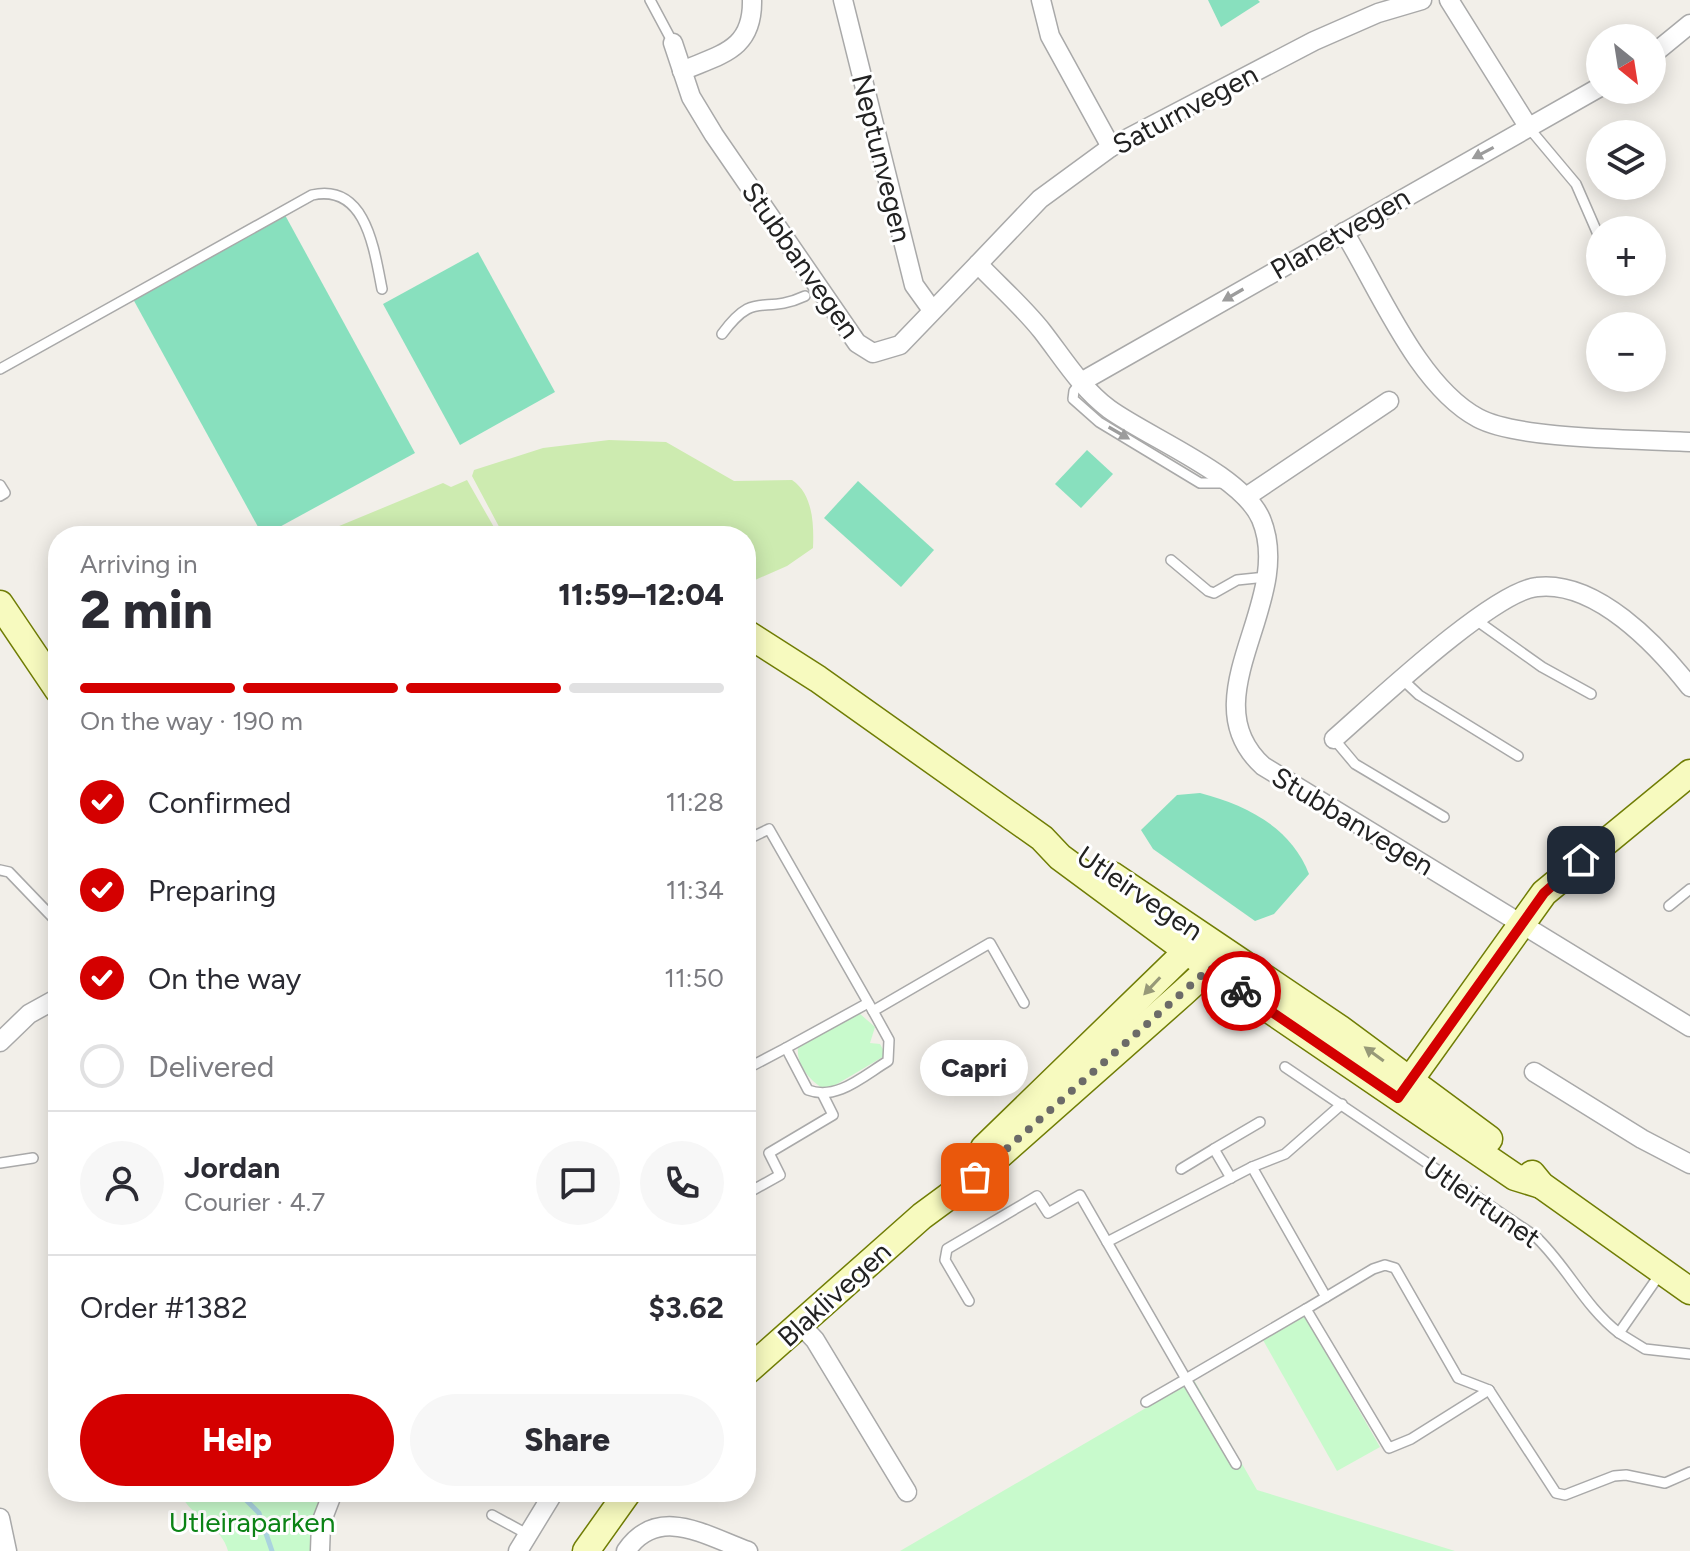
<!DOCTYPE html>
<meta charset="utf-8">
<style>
:root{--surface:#fff;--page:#f7f7f7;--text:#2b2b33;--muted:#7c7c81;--line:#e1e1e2;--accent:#d40000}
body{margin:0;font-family:Figtree,sans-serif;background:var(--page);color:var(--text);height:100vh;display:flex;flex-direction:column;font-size:30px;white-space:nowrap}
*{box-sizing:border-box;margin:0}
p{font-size:26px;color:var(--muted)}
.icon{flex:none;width:44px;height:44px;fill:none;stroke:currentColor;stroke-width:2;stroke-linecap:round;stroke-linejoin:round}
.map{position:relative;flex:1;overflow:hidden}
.side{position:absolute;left:48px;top:526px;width:708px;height:976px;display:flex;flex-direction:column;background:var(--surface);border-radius:32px;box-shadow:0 4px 20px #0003}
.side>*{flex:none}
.needle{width:52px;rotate:150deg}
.buttons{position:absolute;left:1586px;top:24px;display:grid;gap:16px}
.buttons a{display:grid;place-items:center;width:80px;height:80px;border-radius:50%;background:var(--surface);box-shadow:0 4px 20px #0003;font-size:40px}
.pin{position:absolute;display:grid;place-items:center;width:68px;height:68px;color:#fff;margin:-34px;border-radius:16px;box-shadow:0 4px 12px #0006}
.courier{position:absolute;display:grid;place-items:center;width:80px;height:80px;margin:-40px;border:6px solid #d40000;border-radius:50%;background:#fff;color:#222;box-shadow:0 2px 10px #0007}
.bubble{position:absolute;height:56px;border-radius:28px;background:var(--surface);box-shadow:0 4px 20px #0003;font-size:26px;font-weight:800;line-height:56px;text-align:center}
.head em{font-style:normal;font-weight:800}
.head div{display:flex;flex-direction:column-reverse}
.head{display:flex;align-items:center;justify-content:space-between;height:136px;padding:0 32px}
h1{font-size:52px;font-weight:800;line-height:60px}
.bar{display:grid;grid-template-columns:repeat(4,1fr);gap:12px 8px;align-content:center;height:96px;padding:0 32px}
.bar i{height:10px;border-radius:6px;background:var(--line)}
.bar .on{background:var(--accent)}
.bar p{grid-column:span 4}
.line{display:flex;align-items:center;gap:20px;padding:0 32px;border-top:2px solid var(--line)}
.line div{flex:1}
.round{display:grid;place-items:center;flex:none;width:84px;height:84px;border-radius:42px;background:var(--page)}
ol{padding:0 32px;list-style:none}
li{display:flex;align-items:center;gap:24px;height:88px}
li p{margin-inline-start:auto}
li .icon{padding:8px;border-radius:50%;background:var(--accent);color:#fff;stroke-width:4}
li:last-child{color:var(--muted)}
li i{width:44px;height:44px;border:4px solid var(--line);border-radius:50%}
.action{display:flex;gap:16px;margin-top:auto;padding:16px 32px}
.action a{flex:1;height:92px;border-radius:48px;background:var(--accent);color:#fff;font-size:32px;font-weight:800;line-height:92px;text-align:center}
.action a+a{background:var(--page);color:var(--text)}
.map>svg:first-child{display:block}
</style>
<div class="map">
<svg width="1690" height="1551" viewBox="0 0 1690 1551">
<rect width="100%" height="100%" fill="#f2efe9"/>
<!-- grass -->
<g fill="#cdebb0">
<path d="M609,440L666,442L734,481L792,480C813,494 814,524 813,548L787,566L746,584V536H504L472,476L474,470L543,448Z"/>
<polygon points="467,480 499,536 315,536 443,483 451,487"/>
</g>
<!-- park -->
<g fill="#c8facc">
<path d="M859,1013L875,1027L870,1043L880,1044L886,1055L827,1090C812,1084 796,1065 798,1048Z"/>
<polygon points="1305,1316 1380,1447 1337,1471 1263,1340"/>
<polygon points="1194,1380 1257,1490 1455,1551 900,1551"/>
<path d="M180,1492H324L313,1551H228C221,1524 189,1517 180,1492Z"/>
</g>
<!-- pitch -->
<g fill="#88e0be">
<polygon points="1208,0 1258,0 1260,2 1221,27"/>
<polygon points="285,215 415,453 263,536 133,299"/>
<polygon points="478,252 555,392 460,445 383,304"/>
<polygon points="1087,450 1113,474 1081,508 1055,484"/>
<polygon points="858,481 934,550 901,587 824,518"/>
<path d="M1200,793C1246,805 1291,827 1309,874L1274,914L1255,921L1153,849L1141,830L1177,795Z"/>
</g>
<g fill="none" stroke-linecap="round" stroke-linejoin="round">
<!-- stream -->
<polyline stroke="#aad3df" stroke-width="5" points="238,1492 259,1513 272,1551"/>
<!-- lane casing -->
<g stroke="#a9a9a9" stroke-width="12">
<g id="lane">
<polyline points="650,0 673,43"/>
<polyline points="1529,128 1576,184 1600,239"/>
<polyline points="1621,282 1623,285"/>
<path d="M722,334C756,288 762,316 805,296"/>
<path d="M0,369L312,195C366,183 374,249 382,289"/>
<polyline points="1081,382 1074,391 1073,399 1099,422 1200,483 1227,483"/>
<polyline points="0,485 5,493 0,496"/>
<polyline points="1171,560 1208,591 1214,593 1237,580 1266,577"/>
<polyline points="1476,620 1542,667 1591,694"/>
<polyline points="1403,680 1419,695 1518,756"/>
<polyline points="1334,739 1355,764 1444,817"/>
<polyline points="746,840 769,829 873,1011 990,943 1024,1003"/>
<polyline points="0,870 9,872 58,923"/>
<polyline points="1669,906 1690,889"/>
<path d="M868,1003L786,1048L808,1090C837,1101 863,1076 888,1061L889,1040L873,1011"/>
<path d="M1285,1067L1535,1236C1567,1266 1584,1306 1619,1333L1660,1274"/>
<polyline points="746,1069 786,1048"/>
<polyline points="0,1163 33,1158"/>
<polyline points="1181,1169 1214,1149"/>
<polyline points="1231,1178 1214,1149 1260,1122"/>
<polyline points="746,1194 780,1175 769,1153 833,1115 823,1095"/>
<polyline points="1107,1242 1186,1379 1146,1402"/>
<polyline points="1326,1297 1252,1167 1285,1154 1342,1104"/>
<polyline points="969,1301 945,1260 947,1249 1037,1196 1048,1213 1080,1195 1107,1242 1252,1167"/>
<polyline points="1306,1309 1373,1269 1385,1265 1395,1268 1458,1378 1489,1390 1556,1493 1565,1495 1614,1476 1626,1475 1665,1483 1690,1472"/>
<polyline points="1619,1333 1645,1349 1690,1354"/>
<polyline points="1236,1464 1186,1379 1306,1309 1389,1448 1411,1439 1489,1390"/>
<polyline points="492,1515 527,1534"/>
</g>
</g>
<!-- street casing -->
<g stroke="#a9a9a9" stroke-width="21">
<g id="street">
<polyline points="843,0 914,285 932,310"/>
<polyline points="1041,0 1050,36 1111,147"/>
<polyline points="1449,0 1529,128"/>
<path d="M673,43L691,97L714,135L857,343L873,353L900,345L978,264C999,286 1023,307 1042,331C1063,358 1081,388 1109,409C1149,438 1242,475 1261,519C1296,602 1188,698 1263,766L1690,1027"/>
<polyline points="1652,55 1690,24"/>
<path d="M682,71C721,54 753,50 752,0"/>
<path d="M1344,232C1379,289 1418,386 1478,418C1519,440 1639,439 1690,442"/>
<polyline points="978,264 1040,199 1111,147 1314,41 1378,13 1422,0"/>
<polyline points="1081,382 1600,87"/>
<polyline points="1246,497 1389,401"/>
<path d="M1334,739C1373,705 1493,591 1537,587C1596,580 1657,645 1690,687"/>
<polyline points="0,1042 29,1014 58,998"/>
<polyline points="1534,1072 1642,1139 1690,1164"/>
<polyline points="800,1324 815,1340 907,1492"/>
<polyline points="0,1518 7,1551"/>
<polyline points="320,1551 321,1523 333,1492"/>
<polyline points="518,1551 554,1492"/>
<path d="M626,1551C658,1504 706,1536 748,1551"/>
</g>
</g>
<!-- secondary casing -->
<g stroke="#707d05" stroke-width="29">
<g id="secondary">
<polyline points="0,604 58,690"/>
<polyline points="746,633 818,679 1042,838 1060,857 1229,982 1515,1177 1541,1185"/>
<polyline points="1112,875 1339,1028 1489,1139"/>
<polyline points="1400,1094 1544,893 1690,773"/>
<polyline points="984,1148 1187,951 1204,946"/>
<polyline points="1532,1174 1541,1185 1690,1291"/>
<polyline points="746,1372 922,1216 975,1177 1184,992 1210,968 1213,952"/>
<polyline points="586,1551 628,1492"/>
</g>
</g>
<!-- lane -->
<use href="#lane" stroke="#fff" stroke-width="9"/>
<!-- street -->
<use href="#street" stroke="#fff" stroke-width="18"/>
<!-- secondary -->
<use href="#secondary" stroke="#f7fabf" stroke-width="26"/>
</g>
<!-- one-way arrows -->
<defs><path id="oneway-solid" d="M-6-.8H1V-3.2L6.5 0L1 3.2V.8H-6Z" transform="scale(2)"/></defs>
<g fill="#9c9c9c">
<use href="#oneway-solid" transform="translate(1483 153) rotate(152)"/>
<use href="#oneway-solid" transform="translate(1233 295) rotate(150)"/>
<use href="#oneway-solid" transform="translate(1119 433) rotate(30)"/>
</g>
<g fill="#979978">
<use href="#oneway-solid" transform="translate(1152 986) rotate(133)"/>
<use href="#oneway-solid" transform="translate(1374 1054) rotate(-144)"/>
</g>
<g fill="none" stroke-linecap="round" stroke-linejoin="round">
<!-- done -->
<polyline stroke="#6b6a68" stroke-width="8" stroke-dasharray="0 14.4" points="975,1177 1210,968 1241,991"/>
<!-- route -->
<polyline stroke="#d40000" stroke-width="10" points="1241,991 1398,1098 1544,893 1581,860"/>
</g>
<g text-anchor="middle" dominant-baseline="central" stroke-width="6" stroke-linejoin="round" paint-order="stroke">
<!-- street labels -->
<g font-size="28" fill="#222" stroke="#fff">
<text transform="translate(1185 109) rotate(-28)">Saturnvegen</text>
<text transform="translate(882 158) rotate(76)">Neptunvegen</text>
<text transform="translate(1340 233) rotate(-30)">Planetvegen</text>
<text transform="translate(801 260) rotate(55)">Stubbanvegen</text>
<text transform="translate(1353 821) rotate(31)">Stubbanvegen</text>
<text transform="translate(1140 893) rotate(34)">Utleirvegen</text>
<text transform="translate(1482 1202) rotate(35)">Utleirtunet</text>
<text transform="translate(834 1294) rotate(-42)">Blaklivegen</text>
</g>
<!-- park labels -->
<g font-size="28" fill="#0c8416" stroke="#fff">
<text x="252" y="1522">Utleiraparken</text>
</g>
</g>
</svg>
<div class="buttons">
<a><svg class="needle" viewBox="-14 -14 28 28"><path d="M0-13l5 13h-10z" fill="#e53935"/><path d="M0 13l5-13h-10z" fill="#7c7c81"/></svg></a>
<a><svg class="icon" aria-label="layers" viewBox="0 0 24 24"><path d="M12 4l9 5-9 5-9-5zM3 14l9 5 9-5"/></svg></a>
<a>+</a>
<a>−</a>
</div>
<div class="pin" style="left:975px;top:1177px;background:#ea580c"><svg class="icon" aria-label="bag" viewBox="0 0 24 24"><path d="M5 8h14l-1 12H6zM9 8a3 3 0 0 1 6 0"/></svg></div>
<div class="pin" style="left:1581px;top:860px;background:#1f2937"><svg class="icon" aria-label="home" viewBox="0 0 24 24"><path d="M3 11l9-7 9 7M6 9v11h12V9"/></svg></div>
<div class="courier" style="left:1241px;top:991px"><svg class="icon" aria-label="bike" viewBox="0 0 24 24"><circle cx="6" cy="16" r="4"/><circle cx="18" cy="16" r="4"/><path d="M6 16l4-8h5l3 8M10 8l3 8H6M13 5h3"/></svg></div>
<div class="bubble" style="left:920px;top:1040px;width:108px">Capri</div>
<section class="side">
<div class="head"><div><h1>2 min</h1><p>Arriving in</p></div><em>11:59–12:04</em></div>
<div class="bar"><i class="on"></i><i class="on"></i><i class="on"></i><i></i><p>On the way · 190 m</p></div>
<ol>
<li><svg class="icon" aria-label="check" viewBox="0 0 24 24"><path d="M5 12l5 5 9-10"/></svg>Confirmed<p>11:28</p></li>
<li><svg class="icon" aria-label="check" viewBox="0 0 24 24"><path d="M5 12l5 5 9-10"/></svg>Preparing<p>11:34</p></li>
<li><svg class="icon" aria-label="check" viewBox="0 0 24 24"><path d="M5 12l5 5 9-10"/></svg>On the way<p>11:50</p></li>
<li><i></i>Delivered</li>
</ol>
<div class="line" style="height:144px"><a class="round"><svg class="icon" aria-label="person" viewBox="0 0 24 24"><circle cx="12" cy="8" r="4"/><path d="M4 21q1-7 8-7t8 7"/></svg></a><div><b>Jordan</b><p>Courier · 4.7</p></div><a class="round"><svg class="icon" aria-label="chat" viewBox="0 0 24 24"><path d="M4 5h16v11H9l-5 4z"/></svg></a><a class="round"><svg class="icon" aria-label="phone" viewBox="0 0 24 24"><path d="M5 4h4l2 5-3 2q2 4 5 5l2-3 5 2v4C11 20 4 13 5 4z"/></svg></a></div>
<div class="line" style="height:104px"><div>Order #1382</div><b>$3.62</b></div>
<div class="action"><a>Help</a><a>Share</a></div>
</section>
</div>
